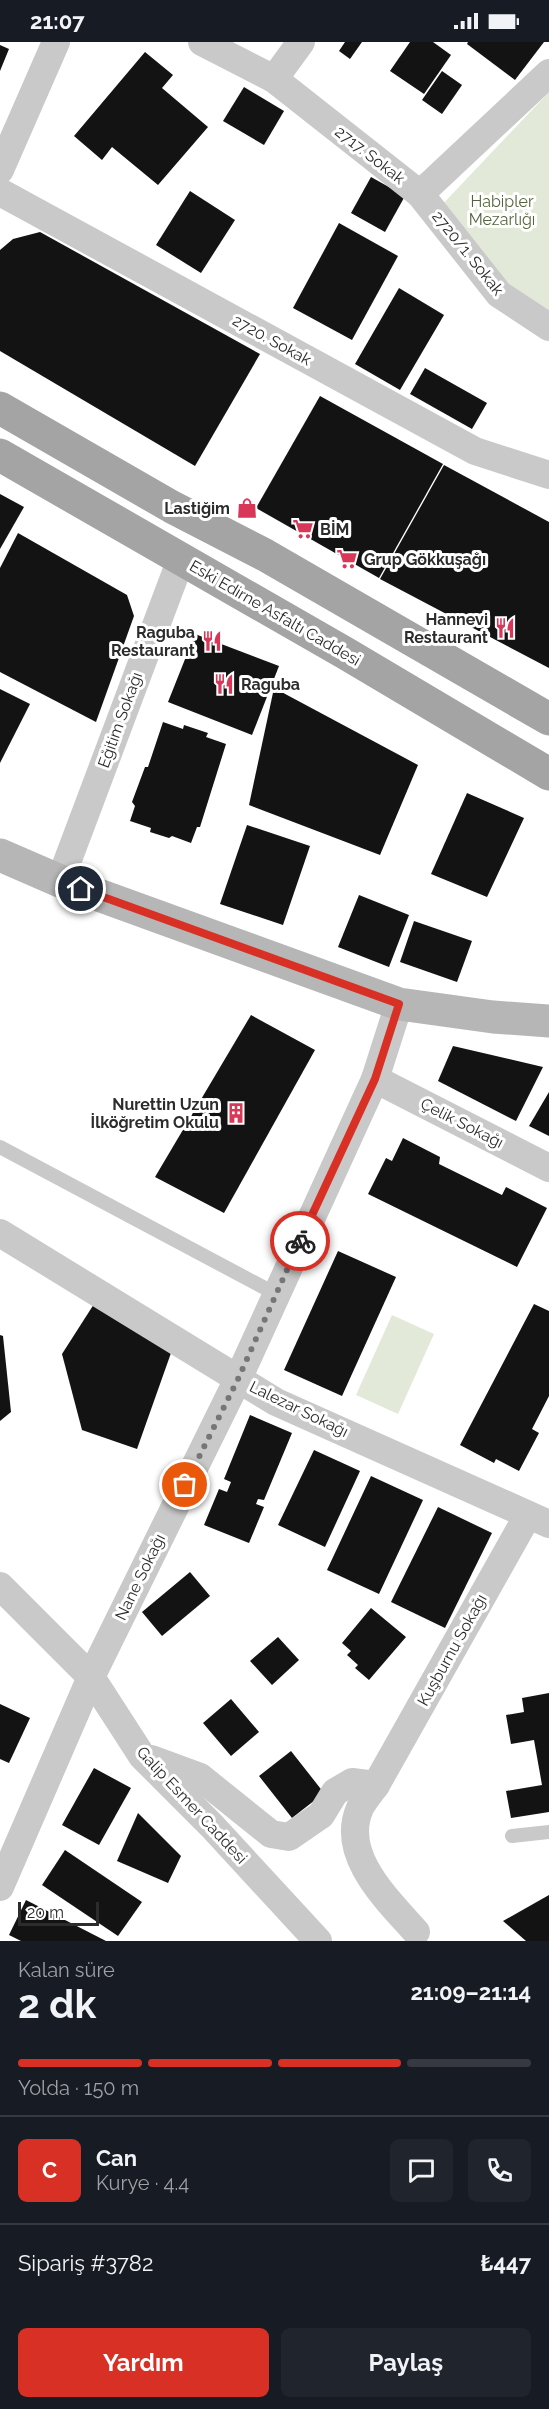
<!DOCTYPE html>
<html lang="tr">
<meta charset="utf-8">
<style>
:root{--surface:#171b24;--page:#20242c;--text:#f1f3f6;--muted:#9ea1a6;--line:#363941;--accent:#d93025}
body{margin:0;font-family:Raleway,sans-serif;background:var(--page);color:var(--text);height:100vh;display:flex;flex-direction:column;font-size:22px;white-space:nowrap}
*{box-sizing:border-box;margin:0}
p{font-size:20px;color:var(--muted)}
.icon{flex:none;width:33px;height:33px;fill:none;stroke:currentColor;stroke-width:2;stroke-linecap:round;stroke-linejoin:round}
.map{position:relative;height:1899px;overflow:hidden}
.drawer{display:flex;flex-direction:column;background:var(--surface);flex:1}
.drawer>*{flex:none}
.scale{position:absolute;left:18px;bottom:15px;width:81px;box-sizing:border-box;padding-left:6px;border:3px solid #2c2c2c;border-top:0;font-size:16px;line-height:21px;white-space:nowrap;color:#2c2c2c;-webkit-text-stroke:4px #fff;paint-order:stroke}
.pin{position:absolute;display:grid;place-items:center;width:51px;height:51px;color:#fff;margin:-26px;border:3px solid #fff;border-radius:50%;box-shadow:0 2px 6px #0007}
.courier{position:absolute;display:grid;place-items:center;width:60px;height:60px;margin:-30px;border:4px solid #d93025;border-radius:50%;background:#fff;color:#222;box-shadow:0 2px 8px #0007}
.headline em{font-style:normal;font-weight:700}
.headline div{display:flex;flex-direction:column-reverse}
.headline{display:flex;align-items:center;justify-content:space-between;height:102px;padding:0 18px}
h1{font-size:39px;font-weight:700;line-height:45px}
.bar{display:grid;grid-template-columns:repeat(4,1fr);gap:9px 6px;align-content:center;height:72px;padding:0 18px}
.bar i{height:8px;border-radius:4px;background:var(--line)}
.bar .current{background:var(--accent)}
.bar p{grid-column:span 4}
.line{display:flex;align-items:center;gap:15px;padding:0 18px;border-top:2px solid var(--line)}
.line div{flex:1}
.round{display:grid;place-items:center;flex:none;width:63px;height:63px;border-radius:9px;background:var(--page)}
.button{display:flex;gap:12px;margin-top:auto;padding:12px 18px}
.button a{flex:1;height:69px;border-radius:9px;background:var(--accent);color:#fff;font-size:24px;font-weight:700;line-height:69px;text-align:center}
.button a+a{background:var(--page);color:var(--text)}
.status{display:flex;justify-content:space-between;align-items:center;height:42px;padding:0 30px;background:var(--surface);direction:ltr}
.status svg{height:16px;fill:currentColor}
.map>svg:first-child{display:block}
</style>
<div class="status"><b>21:07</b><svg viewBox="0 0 49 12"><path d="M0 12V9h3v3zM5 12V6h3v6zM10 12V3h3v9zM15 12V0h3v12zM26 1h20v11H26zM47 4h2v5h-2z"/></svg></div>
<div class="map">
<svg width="549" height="1899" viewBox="0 0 549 1899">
<rect width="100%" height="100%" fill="#fff"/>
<!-- green -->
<g fill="#e3e9d9">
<polygon points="549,50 549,275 508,250 438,167"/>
<polygon points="392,1273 434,1292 398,1372 356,1353"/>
</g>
<!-- building -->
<g fill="#131313">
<polygon points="345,0 362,0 350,17 339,9"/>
<polygon points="410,0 433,0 451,13 424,52 390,29"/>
<polygon points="468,0 544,0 515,38 467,2"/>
<polygon points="0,3 9,7 0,29"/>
<polygon points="145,10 173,33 162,46 208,85 158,143 112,105 102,118 74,94"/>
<polygon points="442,29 462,43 442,72 422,58"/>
<polygon points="244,45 284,69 264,103 223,79"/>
<polygon points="371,135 405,154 385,190 351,171"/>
<polygon points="190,149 235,178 201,231 156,203"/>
<polygon points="339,181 398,214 352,298 293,266"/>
<polygon points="40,190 260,312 195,424 0,309 0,208 13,197"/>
<polygon points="399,246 444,273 400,348 355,322"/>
<polygon points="425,326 487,361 472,387 410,352"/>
<polygon points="320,354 443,422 379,536 256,466"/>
<polygon points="444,423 549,480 549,626 380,537"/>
<polygon points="0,452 24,465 0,507"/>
<polygon points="18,491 127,553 134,574 96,680 0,630 0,526"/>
<polygon points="195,592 279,624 252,693 168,660"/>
<polygon points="274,646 418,723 380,813 249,763"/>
<polygon points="0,647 30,662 0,721"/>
<polygon points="163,680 183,687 184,683 208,691 206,695 226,702 200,785 197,785 191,801 172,794 169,796 150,790 151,786 130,779 135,764 132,760 145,725 148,725"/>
<polygon points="467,751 524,776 487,855 431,832"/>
<polygon points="247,783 310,804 283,883 220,862"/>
<polygon points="359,853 409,873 389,925 338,905"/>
<polygon points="414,879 472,899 457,940 400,920"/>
<polygon points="251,973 315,1008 224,1171 155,1135"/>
<polygon points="453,1004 543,1025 516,1079 438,1039"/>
<polygon points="549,1050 549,1094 529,1084"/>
<polygon points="403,1096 440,1115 439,1122 502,1153 506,1145 547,1166 517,1225 368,1152 386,1116 392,1119"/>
<polygon points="338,1209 396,1235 342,1354 284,1328"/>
<polygon points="94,1262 171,1311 137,1407 82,1388 62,1312"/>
<polygon points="534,1262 549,1269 549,1354 532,1387 539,1391 519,1429 496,1417 494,1421 460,1403"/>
<polygon points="0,1293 3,1294 11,1370 0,1379"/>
<polygon points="250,1373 292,1391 264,1458 258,1457 256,1462 264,1465 249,1501 204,1483 219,1447 227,1450 231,1440 224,1437"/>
<polygon points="314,1408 360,1429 325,1505 278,1483"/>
<polygon points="371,1434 423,1458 379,1552 327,1528"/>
<polygon points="438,1465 492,1491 445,1586 391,1560"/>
<polygon points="190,1530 210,1554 162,1594 142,1570"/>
<polygon points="371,1566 406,1595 369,1638 355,1626 358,1623 347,1613 351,1609 342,1601"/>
<polygon points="278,1595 299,1618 272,1643 250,1619"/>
<polygon points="549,1651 549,1770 511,1776 506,1749 542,1743 534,1698 511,1702 506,1673 524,1670 522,1656"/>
<polygon points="231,1657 259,1690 231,1714 203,1681"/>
<polygon points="0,1662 30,1676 9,1721 0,1717"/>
<polygon points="291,1709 324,1751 292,1776 259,1734"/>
<polygon points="94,1726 131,1746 99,1803 62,1783"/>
<polygon points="138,1771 181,1814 168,1841 117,1819"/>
<polygon points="65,1808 142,1860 118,1894 42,1843"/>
<polygon points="549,1853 549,1899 526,1899 503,1879"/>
<polygon points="26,1858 106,1899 21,1899 9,1893"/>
</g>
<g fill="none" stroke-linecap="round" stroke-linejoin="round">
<!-- lane -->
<g stroke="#c9c9c9" stroke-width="14">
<polyline points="0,1105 276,1252"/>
<polyline points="512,1794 549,1790"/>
</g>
<!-- street -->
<g stroke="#c9c9c9" stroke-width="28">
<polyline points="202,0 274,37 420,152 549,31"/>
<polyline points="274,37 301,0"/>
<polyline points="0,128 56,0"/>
<polyline points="0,150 475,409 549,433"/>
<polyline points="420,152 499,252 549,285"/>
<polyline points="60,839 181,517"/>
<polyline points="375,1037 549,1126"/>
<polyline points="0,1191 276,1360 549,1482"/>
<polyline points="0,1544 91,1635 142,1714 212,1784 318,1899"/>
<polyline points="151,1717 200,1735 271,1792 289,1795 321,1773 335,1750 352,1740 376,1743"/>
<polyline points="0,1845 91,1635 238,1337 375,1037 399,962"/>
<path d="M416,1890C388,1858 339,1813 360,1766C364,1758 371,1750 376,1743L528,1473"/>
</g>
<!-- secondary -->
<polyline stroke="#b6b6b6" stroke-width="33" points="0,813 60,839 399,962 493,975 549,979"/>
<!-- primary -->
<g stroke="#a4a4a4" stroke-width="33">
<polyline points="0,366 172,465 265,513 549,677"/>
<polyline points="0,413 345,611 549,732"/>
</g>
</g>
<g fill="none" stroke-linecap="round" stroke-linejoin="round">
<!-- done -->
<polyline stroke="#767676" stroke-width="6" stroke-dasharray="0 10.8" points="185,1443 238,1337 300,1199"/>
<!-- route -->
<polyline stroke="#d93025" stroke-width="8" points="81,847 399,962 375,1037 300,1199"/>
</g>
<!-- icons -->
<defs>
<g id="shop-bare" transform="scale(1.62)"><path d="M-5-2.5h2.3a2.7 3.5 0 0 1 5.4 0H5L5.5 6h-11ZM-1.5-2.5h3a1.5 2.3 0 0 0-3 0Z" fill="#d93757" stroke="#fff" stroke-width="2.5" paint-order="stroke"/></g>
<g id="supermarket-bare" transform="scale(1.62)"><path d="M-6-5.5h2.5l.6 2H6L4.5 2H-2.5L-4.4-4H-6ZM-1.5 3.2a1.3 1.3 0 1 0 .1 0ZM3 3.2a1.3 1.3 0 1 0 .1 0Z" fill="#d93757" stroke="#fff" stroke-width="2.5" paint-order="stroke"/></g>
<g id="restaurant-bare" transform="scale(1.62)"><path d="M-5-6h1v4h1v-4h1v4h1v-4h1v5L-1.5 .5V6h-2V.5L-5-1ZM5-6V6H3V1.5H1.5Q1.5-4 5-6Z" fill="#d93757" stroke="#fff" stroke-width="2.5" paint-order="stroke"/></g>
<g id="building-bare" transform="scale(1.62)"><path d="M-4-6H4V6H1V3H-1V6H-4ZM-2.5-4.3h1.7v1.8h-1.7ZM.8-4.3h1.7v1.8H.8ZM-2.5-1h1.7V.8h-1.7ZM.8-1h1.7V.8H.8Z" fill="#d93757" stroke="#fff" stroke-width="2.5" paint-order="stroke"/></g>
</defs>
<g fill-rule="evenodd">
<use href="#shop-bare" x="247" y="466"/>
<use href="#supermarket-bare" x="303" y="487"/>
<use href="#supermarket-bare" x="347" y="517"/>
<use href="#restaurant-bare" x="505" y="586"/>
<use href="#restaurant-bare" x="212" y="599"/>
<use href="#restaurant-bare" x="224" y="642"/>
<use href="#building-bare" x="236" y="1071"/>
</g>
<g text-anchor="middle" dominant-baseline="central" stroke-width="6" stroke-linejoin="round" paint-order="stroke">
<!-- street labels -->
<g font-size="16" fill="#2c2c2c" stroke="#fff">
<text transform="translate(370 113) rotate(38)">2717. Sokak</text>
<text transform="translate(468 211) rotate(51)">2720/1. Sokak</text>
<text transform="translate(272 298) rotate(29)">2720. Sokak</text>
<text transform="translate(275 571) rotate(30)">Eski Edirne Asfaltı Caddesi</text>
<text transform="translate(120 678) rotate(-70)">Eğitim Sokağı</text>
<text transform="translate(462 1081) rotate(27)">Çelik Sokağı</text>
<text transform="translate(299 1367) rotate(26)">Lalezar Sokağı</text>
<text transform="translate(140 1535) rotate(-64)">Nane Sokağı</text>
<text transform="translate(452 1608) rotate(-61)">Kuşburnu Sokağı</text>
<text transform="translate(192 1763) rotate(47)">Galip Esmer Caddesi</text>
</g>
<!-- park labels -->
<g font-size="16" fill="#54643c" stroke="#fff">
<text x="502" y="159">Habipler<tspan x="502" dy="18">Mezarlığı</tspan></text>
</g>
<!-- poi labels -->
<g font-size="16" font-weight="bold" fill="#2c2c2c" stroke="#fff" text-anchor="end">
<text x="230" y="466">Lastiğim</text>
<text x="320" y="487" text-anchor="start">BİM</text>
<text x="364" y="517" text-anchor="start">Grup Gökkuşağı</text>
<text x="488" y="577">Hannevi<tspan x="488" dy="18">Restaurant</tspan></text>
<text x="195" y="590">Raguba<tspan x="195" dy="18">Restaurant</tspan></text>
<text x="241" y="642" text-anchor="start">Raguba</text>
<text x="219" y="1062">Nurettin Uzun<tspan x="219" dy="18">İlköğretim Okulu</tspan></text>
</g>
</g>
</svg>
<div class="scale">20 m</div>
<div class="pin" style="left:185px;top:1443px;background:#ea580c"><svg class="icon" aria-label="bag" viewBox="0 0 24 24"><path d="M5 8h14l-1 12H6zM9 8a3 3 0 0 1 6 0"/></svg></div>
<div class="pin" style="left:81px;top:847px;background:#1f2937"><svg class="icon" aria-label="home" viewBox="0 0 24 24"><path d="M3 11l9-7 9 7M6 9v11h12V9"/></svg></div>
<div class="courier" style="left:300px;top:1199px"><svg class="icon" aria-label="bike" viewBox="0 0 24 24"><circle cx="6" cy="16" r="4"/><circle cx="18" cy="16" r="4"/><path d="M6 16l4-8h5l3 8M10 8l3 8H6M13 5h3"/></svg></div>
</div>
<section class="drawer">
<div class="headline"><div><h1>2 dk</h1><p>Kalan süre</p></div><em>21:09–21:14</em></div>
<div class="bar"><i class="current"></i><i class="current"></i><i class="current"></i><i></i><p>Yolda · 150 m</p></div>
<div class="line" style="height:108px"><b class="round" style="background:var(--accent);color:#fff">C</b><div><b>Can</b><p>Kurye · 4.4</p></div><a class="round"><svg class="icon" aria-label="chat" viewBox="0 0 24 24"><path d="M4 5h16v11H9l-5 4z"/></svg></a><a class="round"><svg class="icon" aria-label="phone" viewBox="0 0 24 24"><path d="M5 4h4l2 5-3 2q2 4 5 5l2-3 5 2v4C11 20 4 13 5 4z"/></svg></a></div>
<div class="line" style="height:78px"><div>Sipariş #3782</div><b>₺447</b></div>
<div class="button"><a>Yardım</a><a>Paylaş</a></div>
</section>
